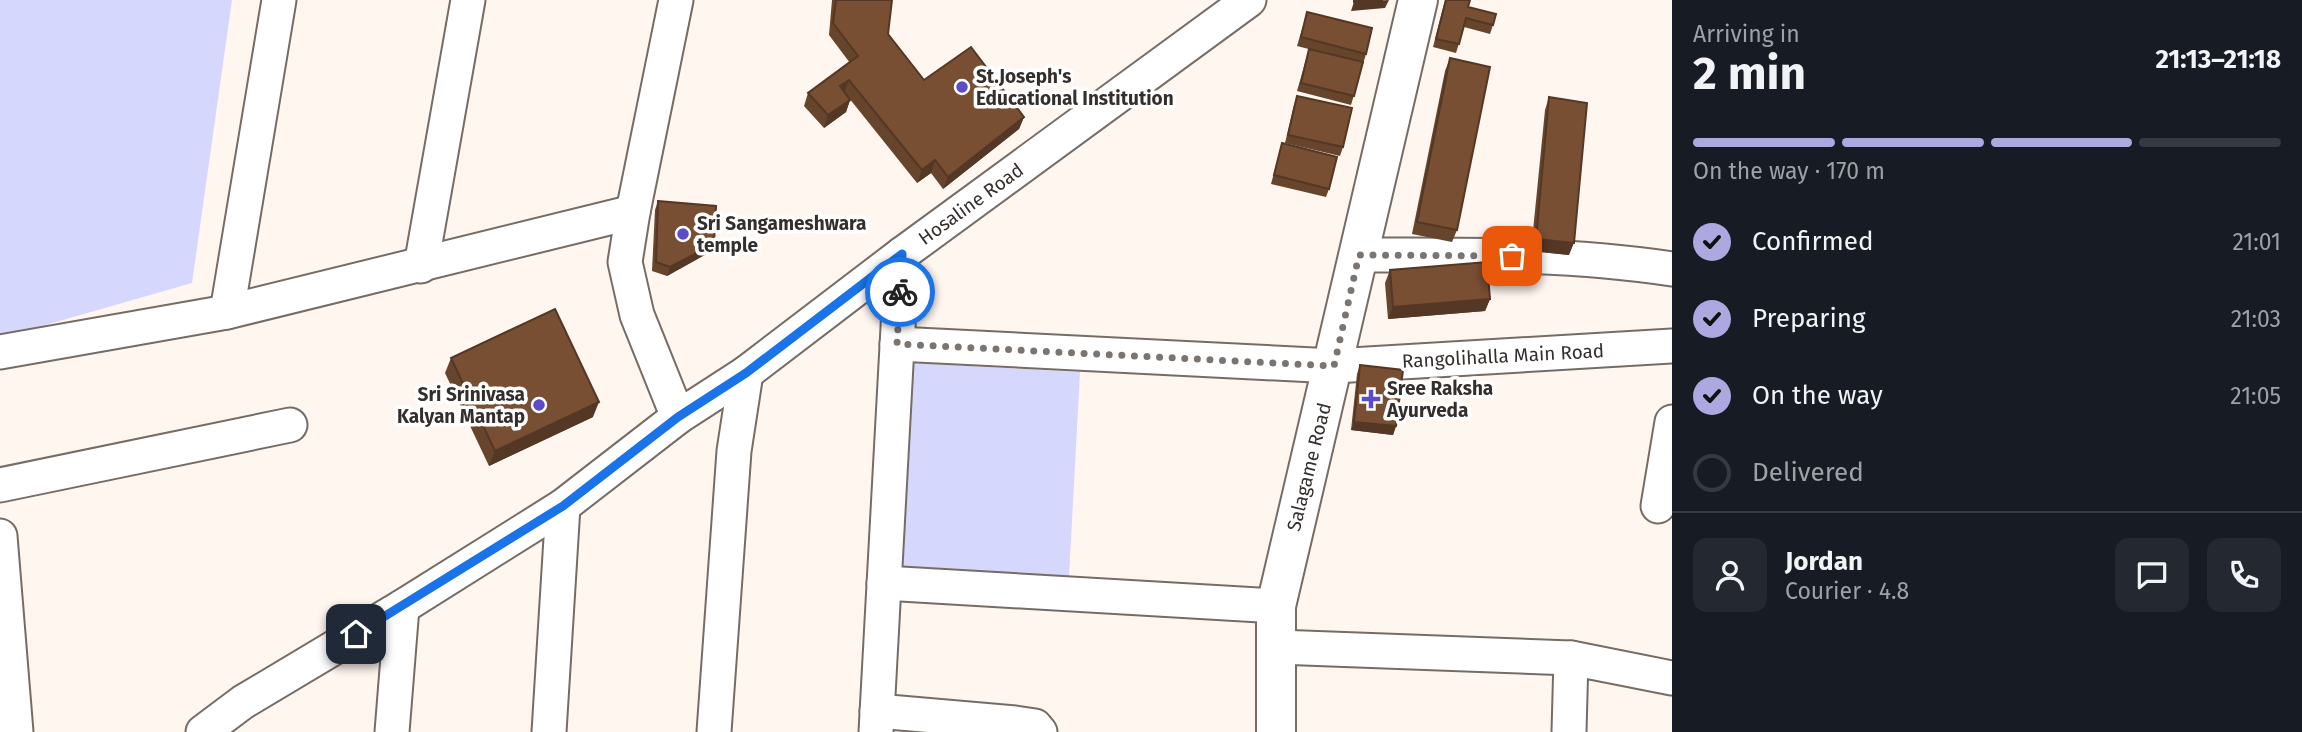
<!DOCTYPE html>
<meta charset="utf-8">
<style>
:root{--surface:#171b24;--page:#242831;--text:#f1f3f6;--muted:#9ea1a6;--line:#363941;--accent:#aea8e0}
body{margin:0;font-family:"Fira Sans",sans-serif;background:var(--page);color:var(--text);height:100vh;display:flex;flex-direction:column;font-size:26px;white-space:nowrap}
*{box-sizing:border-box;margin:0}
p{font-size:23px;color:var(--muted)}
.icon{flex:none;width:38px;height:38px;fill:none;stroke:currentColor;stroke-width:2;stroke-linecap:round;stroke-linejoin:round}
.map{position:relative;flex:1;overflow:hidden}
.side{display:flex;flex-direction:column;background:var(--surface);width:630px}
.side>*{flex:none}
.pin{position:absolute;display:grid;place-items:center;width:60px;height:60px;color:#fff;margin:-30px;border-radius:14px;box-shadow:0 4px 10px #0006}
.courier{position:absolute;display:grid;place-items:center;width:70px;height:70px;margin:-35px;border:5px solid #1a73e8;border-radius:50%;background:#fff;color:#222;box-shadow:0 2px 9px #0007}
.summary em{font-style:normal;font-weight:700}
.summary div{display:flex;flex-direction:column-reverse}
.summary{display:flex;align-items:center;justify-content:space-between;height:119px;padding:0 21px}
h1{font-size:46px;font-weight:700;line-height:52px}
.bar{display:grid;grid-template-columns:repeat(4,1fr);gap:10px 7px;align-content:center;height:84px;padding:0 21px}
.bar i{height:9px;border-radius:5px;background:var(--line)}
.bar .current{background:var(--accent)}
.bar p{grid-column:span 4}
.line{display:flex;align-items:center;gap:18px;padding:0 21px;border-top:2px solid var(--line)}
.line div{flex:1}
.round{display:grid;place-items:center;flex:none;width:74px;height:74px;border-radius:14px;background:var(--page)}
ol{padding:0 21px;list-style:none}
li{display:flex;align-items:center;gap:21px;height:77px}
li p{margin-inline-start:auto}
li .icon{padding:7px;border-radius:50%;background:var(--accent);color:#111;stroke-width:4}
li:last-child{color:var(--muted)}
li i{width:38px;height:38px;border:4px solid var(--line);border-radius:50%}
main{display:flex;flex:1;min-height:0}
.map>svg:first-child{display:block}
</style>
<main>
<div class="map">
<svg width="1672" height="732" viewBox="0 0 1672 732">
<rect width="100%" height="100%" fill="#fff6f0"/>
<!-- green -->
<g fill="#d6d7fc">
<polygon points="0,0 232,0 192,283 0,338"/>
<polygon points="913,363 1080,372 1069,577 902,568"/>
</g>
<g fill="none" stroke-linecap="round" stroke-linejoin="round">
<!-- minor casing -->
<g stroke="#766c66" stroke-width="37">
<g id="minor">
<polyline points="633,212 676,0"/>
<path d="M1359,255C1464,255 1568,253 1672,269"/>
<polyline points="421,266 468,0"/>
<polyline points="227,312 279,0"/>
<polyline points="897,344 1334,366 1672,346"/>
<polyline points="0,352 227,312 633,212 625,262 637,315 678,417"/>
<polyline points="0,485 290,425"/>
<polyline points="1658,506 1672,422"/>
<polyline points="0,536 16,732"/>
<polyline points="884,583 1276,606"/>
<polyline points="1277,647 1571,658"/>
<polyline points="877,711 1015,723 1035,726 1040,732"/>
<polyline points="203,732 243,702 402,607 563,506 678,417 746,373 902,254 1249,0"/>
<polyline points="392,732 402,607"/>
<polyline points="549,732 563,506"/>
<polyline points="714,732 734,451 746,373"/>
<polyline points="876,732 902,254"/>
<polyline points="1569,732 1571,658 1672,678"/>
</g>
</g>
<!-- major casing -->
<g stroke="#766c66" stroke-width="42">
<polyline id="major" points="1276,732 1276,606 1418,0"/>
</g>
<!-- minor -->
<use href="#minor" stroke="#fff" stroke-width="33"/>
<!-- major -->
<use href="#major" stroke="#fff" stroke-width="38"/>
</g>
<!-- wall -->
<g fill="#67442c">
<polygon points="832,0 892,0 888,34 924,80 1024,117 1019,129 943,189 931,173 917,183 849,98 850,100 846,112 824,128 804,106 808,93 850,63 829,35"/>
<polygon points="1445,0 1470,0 1468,7 1493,25 1490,34 1464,27 1456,53 1433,47"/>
<polygon points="1307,12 1366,54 1351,105 1297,91 1309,49 1336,56 1297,46"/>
<polygon points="1450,58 1457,230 1452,242 1412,234 1445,71"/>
<polygon points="1297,96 1343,147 1340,156 1285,143 1294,105"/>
<polygon points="1549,97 1569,255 1531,251 1545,110"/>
<polygon points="1282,143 1329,189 1326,197 1271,184"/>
<polygon points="658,201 710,252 667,276 652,271 655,210"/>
<polygon points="1390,270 1490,299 1485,311 1388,319 1385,283"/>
<polygon points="451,358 593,417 489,466 445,373"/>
<polygon points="1360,365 1396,426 1393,435 1351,430 1357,374"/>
</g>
<!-- shaded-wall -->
<g fill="#543724">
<polygon points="1389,0 1385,8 1351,11 1354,2"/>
<polygon points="849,80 844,93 840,86"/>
<polygon points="850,100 846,112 824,128 828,115"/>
<polygon points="1024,117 1019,129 943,189 948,177"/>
<polygon points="935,160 931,173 917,183 922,170"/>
<polygon points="1536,239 1574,243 1569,255 1531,251"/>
<polygon points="714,244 710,252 667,276 670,267"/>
<polygon points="1490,299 1485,311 1388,319 1393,307"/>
<polygon points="599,402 593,417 489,466 495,451"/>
<polygon points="1354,422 1396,426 1393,435 1351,430"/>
</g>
<!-- building -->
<g fill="#784f33" stroke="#543724" stroke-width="2">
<polygon points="836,0 892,0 888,34 924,80 971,47 1024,117 948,177 935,160 922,170 849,80 840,86 850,100 828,115 808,93 858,56 833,23"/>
<polygon points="1354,0 1383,0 1354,2"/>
<polygon points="1446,0 1470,0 1468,7 1496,14 1493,25 1466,18 1459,44 1436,39"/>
<polygon points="1307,12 1372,28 1366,54 1301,37"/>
<polygon points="1309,49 1363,62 1354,96 1301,83"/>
<polygon points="1450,58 1490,67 1457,230 1417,222"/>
<polygon points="1297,96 1352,108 1343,147 1288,135"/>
<polygon points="1549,97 1587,103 1574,243 1536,239"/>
<polygon points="1282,143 1337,157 1329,189 1274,175"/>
<polygon points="658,201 716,206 714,244 670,267 656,262"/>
<polygon points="1487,262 1490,299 1393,307 1390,270"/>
<polygon points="555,309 599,402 495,451 451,358"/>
<polygon points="1360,365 1403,370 1396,426 1354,422"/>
</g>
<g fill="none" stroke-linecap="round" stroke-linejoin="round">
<!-- done -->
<polyline stroke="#7b7571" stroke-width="7" stroke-dasharray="0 12.6" points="900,292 897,344 1334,366 1359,255 1512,256"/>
<!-- route -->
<polyline stroke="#1a73e8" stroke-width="9" points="356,634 563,506 678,417 746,373 902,254 900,292"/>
</g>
<!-- markers -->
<g fill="#5c4cc5" stroke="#fff" stroke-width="2.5">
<circle cx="962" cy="87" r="7"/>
<circle cx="683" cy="234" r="7"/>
<path d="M1367.5 388.5h7v7h7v7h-7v7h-7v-7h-7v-7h7z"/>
<circle cx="539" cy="405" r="7"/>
</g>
<g text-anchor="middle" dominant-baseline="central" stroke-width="7" stroke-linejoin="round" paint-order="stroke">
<!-- poi labels -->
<g font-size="19" font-weight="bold" fill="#342f2d" stroke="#fff" text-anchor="start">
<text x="976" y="76">St.Joseph's<tspan x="976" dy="22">Educational Institution</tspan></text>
<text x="697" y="223">Sri Sangameshwara<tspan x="697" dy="22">temple</tspan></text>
<text x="1387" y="388">Sree Raksha<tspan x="1387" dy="22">Ayurveda</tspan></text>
<text x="525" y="394" text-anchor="end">Sri Srinivasa<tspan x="525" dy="22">Kalyan Mantap</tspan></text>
</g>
<!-- street labels -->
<g font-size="19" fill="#342f2d" stroke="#fff">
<text transform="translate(971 204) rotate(-36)">Hosaline Road</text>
<text transform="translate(1503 356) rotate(-3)">Rangolihalla Main Road</text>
<text transform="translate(1309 467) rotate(-76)">Salagame Road</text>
</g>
</g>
</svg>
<div class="pin" style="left:1512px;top:256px;background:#ea580c"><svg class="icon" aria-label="bag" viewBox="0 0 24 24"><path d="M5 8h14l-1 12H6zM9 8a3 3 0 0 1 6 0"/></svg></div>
<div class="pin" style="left:356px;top:634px;background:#1f2937"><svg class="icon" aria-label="home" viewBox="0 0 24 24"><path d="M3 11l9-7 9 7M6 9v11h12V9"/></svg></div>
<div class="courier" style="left:900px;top:292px"><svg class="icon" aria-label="bike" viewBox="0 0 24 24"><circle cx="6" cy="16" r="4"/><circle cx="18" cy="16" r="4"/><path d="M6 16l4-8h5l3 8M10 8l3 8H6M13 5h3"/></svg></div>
</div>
<section class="side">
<div class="summary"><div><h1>2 min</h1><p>Arriving in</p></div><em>21:13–21:18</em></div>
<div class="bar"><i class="current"></i><i class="current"></i><i class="current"></i><i></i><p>On the way · 170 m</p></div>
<ol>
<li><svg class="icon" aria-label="check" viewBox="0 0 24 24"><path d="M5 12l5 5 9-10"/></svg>Confirmed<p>21:01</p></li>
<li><svg class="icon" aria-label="check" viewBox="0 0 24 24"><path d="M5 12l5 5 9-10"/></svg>Preparing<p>21:03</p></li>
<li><svg class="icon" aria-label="check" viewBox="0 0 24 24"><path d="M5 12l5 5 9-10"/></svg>On the way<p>21:05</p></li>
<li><i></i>Delivered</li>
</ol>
<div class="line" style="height:126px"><a class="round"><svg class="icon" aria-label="person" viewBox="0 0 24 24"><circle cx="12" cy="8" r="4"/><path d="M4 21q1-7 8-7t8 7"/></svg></a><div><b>Jordan</b><p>Courier · 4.8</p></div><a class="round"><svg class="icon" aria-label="chat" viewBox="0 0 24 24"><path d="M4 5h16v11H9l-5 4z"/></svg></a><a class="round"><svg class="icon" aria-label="phone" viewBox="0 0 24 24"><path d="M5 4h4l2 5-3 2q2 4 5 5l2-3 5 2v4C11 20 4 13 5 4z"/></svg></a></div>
</section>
</main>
